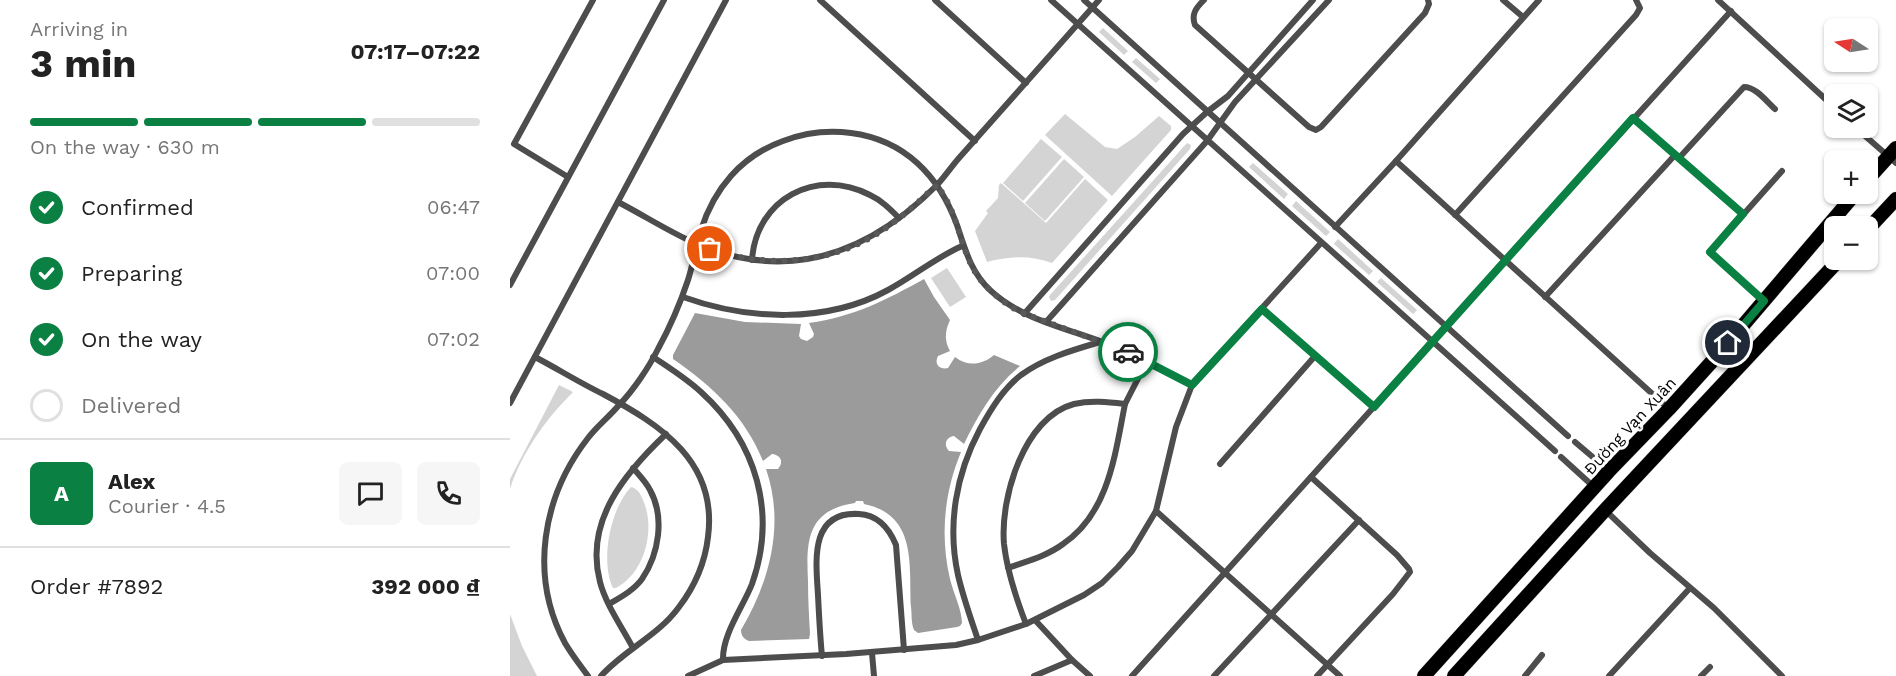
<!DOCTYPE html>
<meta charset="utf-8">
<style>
:root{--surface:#fff;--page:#f6f6f6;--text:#222;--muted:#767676;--line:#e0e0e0;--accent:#0b8043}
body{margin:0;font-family:"Work Sans",sans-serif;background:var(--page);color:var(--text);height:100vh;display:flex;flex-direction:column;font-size:22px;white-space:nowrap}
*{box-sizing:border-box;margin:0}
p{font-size:20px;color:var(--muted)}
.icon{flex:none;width:33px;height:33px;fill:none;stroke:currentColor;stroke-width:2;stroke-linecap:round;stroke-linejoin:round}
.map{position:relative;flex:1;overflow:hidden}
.sheet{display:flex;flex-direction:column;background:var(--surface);width:510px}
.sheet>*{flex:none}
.needle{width:39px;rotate:282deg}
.fabs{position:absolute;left:1314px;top:18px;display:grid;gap:12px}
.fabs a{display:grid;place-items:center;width:54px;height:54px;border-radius:9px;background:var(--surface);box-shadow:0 2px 4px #0004;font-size:30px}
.pin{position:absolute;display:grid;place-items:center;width:51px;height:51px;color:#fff;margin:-26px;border:3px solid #fff;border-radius:50%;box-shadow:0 2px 6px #0007}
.courier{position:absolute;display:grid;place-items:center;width:60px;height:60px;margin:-30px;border:4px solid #0b8043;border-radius:50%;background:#fff;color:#222;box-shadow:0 2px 8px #0007}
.headline em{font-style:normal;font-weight:700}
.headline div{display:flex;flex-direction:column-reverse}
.headline{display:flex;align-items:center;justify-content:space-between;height:102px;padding:0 30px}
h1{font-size:39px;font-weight:700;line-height:45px}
.bar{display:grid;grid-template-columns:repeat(4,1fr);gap:9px 6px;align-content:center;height:72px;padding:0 30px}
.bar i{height:8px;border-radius:4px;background:var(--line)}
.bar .on{background:var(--accent)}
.bar p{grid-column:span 4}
.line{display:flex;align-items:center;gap:15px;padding:0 30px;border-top:2px solid var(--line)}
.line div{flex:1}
.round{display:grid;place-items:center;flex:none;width:63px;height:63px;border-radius:9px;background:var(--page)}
ol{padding:0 30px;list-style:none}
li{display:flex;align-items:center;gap:18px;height:66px}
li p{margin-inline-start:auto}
li .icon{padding:6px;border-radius:50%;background:var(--accent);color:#fff;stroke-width:4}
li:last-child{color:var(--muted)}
li i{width:33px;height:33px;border:3px solid var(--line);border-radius:50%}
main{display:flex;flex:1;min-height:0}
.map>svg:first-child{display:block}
</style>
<main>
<section class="sheet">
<div class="headline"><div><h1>3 min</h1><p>Arriving in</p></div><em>07:17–07:22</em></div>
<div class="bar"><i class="on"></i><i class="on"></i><i class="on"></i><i></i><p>On the way · 630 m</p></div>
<ol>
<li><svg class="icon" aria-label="check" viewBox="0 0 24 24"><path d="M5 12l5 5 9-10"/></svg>Confirmed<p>06:47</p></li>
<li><svg class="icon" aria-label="check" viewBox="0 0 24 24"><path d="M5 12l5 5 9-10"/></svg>Preparing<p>07:00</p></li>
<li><svg class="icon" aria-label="check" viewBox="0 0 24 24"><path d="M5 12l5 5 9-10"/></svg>On the way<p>07:02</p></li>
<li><i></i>Delivered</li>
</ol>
<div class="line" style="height:108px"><b class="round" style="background:var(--accent);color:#fff">A</b><div><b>Alex</b><p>Courier · 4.5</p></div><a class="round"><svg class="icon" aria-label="chat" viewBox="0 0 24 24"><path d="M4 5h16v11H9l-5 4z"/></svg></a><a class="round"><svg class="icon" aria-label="phone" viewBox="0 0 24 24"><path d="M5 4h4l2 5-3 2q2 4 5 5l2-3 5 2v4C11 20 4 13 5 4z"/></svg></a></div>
<div class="line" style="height:78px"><div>Order #7892</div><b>392 000 ₫</b></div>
</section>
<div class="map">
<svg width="1386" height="676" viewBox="0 0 1386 676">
<rect width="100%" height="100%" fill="#fff"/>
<!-- green -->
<g fill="#d4d4d4">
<polygon points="593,28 618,51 614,55 589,32"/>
<polygon points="626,58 650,79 646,83 622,62"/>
<polygon points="555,114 595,147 607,149 625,137 649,116 661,126 661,130 602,196 535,135"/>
<polygon points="531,139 552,157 513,201 493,183"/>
<polygon points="677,143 681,145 680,149 545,300 541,301 539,297 540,295"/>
<polygon points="554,159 574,177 535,221 515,203"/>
<polygon points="743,163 778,194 774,199 739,167"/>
<path d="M575,179L598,200L542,263C521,255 499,256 477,262L465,231L478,213L476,211L488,198L489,185L491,183L536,223Z"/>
<polygon points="786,201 820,232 816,236 782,206"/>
<polygon points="828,239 863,271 859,275 824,244"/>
<polygon points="437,268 456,297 440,307 421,278"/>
<polygon points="871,278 907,310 903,314 867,282"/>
<path d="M49,385L63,392C36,419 12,452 0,489V479Z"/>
<path d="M121,487C128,489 130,493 133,500C146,529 135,573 106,588H103C90,561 100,509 121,487Z"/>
<polygon points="0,614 12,646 27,676 0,676"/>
</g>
<!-- water -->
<path fill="#9b9b9b" d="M414,279L424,297L440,320C435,331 434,340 440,351L428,356C424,364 429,370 438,368L445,357C458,367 472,365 484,355L510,366C484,387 468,415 454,444L444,436C436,437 433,445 439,451L451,452C434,493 430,536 440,579C443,592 452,610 452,623L450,626L447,627L408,633L404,630C401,623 402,615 401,607C399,564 407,515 354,504L353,501H346L345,503C297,510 296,541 298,581C298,599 299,616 300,634L299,639L239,641C234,639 231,636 231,630C260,581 275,524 256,469H268C274,462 271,455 262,454L253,461C235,416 202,386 163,359V355L185,313L235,322L291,324L289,336L291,339L297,341L303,337L304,334L299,323C343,317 376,300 414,279Z"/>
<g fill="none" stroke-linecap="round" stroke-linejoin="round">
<!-- trunk casing -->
<g stroke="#dbdbdb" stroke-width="15">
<g id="trunk">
<polyline points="1358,179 1386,148"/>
<polyline points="1358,229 1386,199"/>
<polyline points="914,676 1099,471 1159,409 1206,357 1345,194"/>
<polyline points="944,676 1095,510 1329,260"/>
</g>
</g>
<!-- minor -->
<g stroke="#4d4d4d" stroke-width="6">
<polyline points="310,0 465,141"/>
<polyline points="425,0 516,83"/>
<polyline points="541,0 1045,451"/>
<polyline points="574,0 1058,436"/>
<path d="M694,0C686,8 681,14 685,25L799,127L806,130L811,127L915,13L919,4L918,0"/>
<polyline points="993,0 1013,17"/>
<polyline points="1208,0 1324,107"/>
<polyline points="1346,128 1386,163"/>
<polyline points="1168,157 1233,214"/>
<path d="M1169,158L1234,87C1246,87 1256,101 1265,109"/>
<polyline points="886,161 1159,409"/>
<polyline points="58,177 4,144 83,0"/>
<path d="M108,202C135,216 161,233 189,245C280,282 359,253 426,186C434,178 441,167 449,158L589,0"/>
<polyline points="945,215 1126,15 1130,8 1126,0"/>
<polyline points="825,227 886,161 1029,0"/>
<path d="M242,260C246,199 306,167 360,195C371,200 380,209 389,218"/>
<polyline points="0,285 154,0"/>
<path d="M173,297C237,320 316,324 378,290C404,276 425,258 452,246"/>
<polyline points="1035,297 1165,155 1123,118"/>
<polyline points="1254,301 1200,252 1272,171"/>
<polyline points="752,309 864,407"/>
<polyline points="514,314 673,134 697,112 718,96 803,0"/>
<polyline points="536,322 697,141 725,102 819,0"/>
<path d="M25,357C48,369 70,383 93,394C151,425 208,462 198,537C195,563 185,586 169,607C148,636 114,650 91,676"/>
<path d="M143,357C160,368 177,379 191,392C247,443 267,513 242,584C233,607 212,635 213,660"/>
<polyline points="0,403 216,0"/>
<polyline points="615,404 637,361"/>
<polyline points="1065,442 1098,470"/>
<polyline points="1051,457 1084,487"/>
<polyline points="710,464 805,356"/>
<polyline points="801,477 887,555 899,569 900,572 883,594 807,676"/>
<polyline points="1095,510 1140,553 1204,608 1272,676"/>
<polyline points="646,511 830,676"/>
<path d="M498,568C517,561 537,556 553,544C599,513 605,454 615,404C598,402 581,400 564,404C514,417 490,498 494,544C497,571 506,598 516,624"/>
<path d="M99,604C111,597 124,590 132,579C149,554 155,517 140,490C136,482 129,475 123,468"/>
<polyline points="525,620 562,660 580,676"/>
<path d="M468,640C461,619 453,597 448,575C437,525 446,474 470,429C481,409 493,389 511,375C534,358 563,350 590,342"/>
<path d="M123,648C112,627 96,605 90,582C74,521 115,473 156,434"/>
<polyline points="362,653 364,676"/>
<path d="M312,656C310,636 309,615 308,595C306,562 299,511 349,514C368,515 379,528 386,545L394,650"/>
<path d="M78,676C70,665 62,655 55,643C19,576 32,497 78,438C87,426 99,417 109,405C123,391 139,367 148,349C160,327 170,304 178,280C183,264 186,247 191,230C204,189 231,156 273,141C294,133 318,130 341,133C395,140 429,176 447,225C455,249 461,273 481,291C516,323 567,330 610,349C635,359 658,373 682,385"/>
<polyline points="178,676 213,660 336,654 446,645 468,640 516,624 574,595 592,583 608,567 622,551 646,511 666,427 682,385 811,243"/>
<polyline points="524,676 562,660"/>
<polyline points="622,676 995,261 1221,11"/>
<polyline points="704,676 849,520"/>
<polyline points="1015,676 1032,655"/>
<polyline points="1099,676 1180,588"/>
<polyline points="1191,676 1200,667"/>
</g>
<!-- trunk -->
<use href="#trunk" stroke="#000" stroke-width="14"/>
</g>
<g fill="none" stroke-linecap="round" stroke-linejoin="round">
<!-- done -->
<path stroke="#595959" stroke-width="6" stroke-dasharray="0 10.8" d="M200,249C257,269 323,264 373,230C393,217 410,200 427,185C431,191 436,198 439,205C450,228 453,254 467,275C478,291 494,303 510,312L618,352"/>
<!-- route -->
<polyline stroke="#0b8043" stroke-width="8" points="618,352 682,385 752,309 864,407 1123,118 1233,214 1200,252 1254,301 1218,343"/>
</g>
<g text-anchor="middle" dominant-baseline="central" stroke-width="6" stroke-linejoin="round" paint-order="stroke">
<!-- street labels -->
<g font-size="16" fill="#000" stroke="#fff">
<text transform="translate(1120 426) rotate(-47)">Đường Vạn Xuân</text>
</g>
</g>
</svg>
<div class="fabs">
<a><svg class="needle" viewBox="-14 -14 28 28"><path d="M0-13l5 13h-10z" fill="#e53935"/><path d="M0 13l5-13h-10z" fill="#767676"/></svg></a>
<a><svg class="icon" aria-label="layers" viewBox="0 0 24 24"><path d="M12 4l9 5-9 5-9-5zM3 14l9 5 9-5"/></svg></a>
<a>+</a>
<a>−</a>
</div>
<div class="pin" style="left:200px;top:249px;background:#ea580c"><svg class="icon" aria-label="bag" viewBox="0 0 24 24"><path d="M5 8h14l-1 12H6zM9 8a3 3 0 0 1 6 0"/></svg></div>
<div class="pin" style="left:1218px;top:343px;background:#1f2937"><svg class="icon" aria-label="home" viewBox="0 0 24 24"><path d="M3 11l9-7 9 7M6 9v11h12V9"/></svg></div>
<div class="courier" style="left:618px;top:352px"><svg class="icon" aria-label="car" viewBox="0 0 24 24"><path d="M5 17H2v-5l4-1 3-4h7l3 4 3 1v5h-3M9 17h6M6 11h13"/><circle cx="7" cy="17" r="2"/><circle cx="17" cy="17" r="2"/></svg></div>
</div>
</main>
